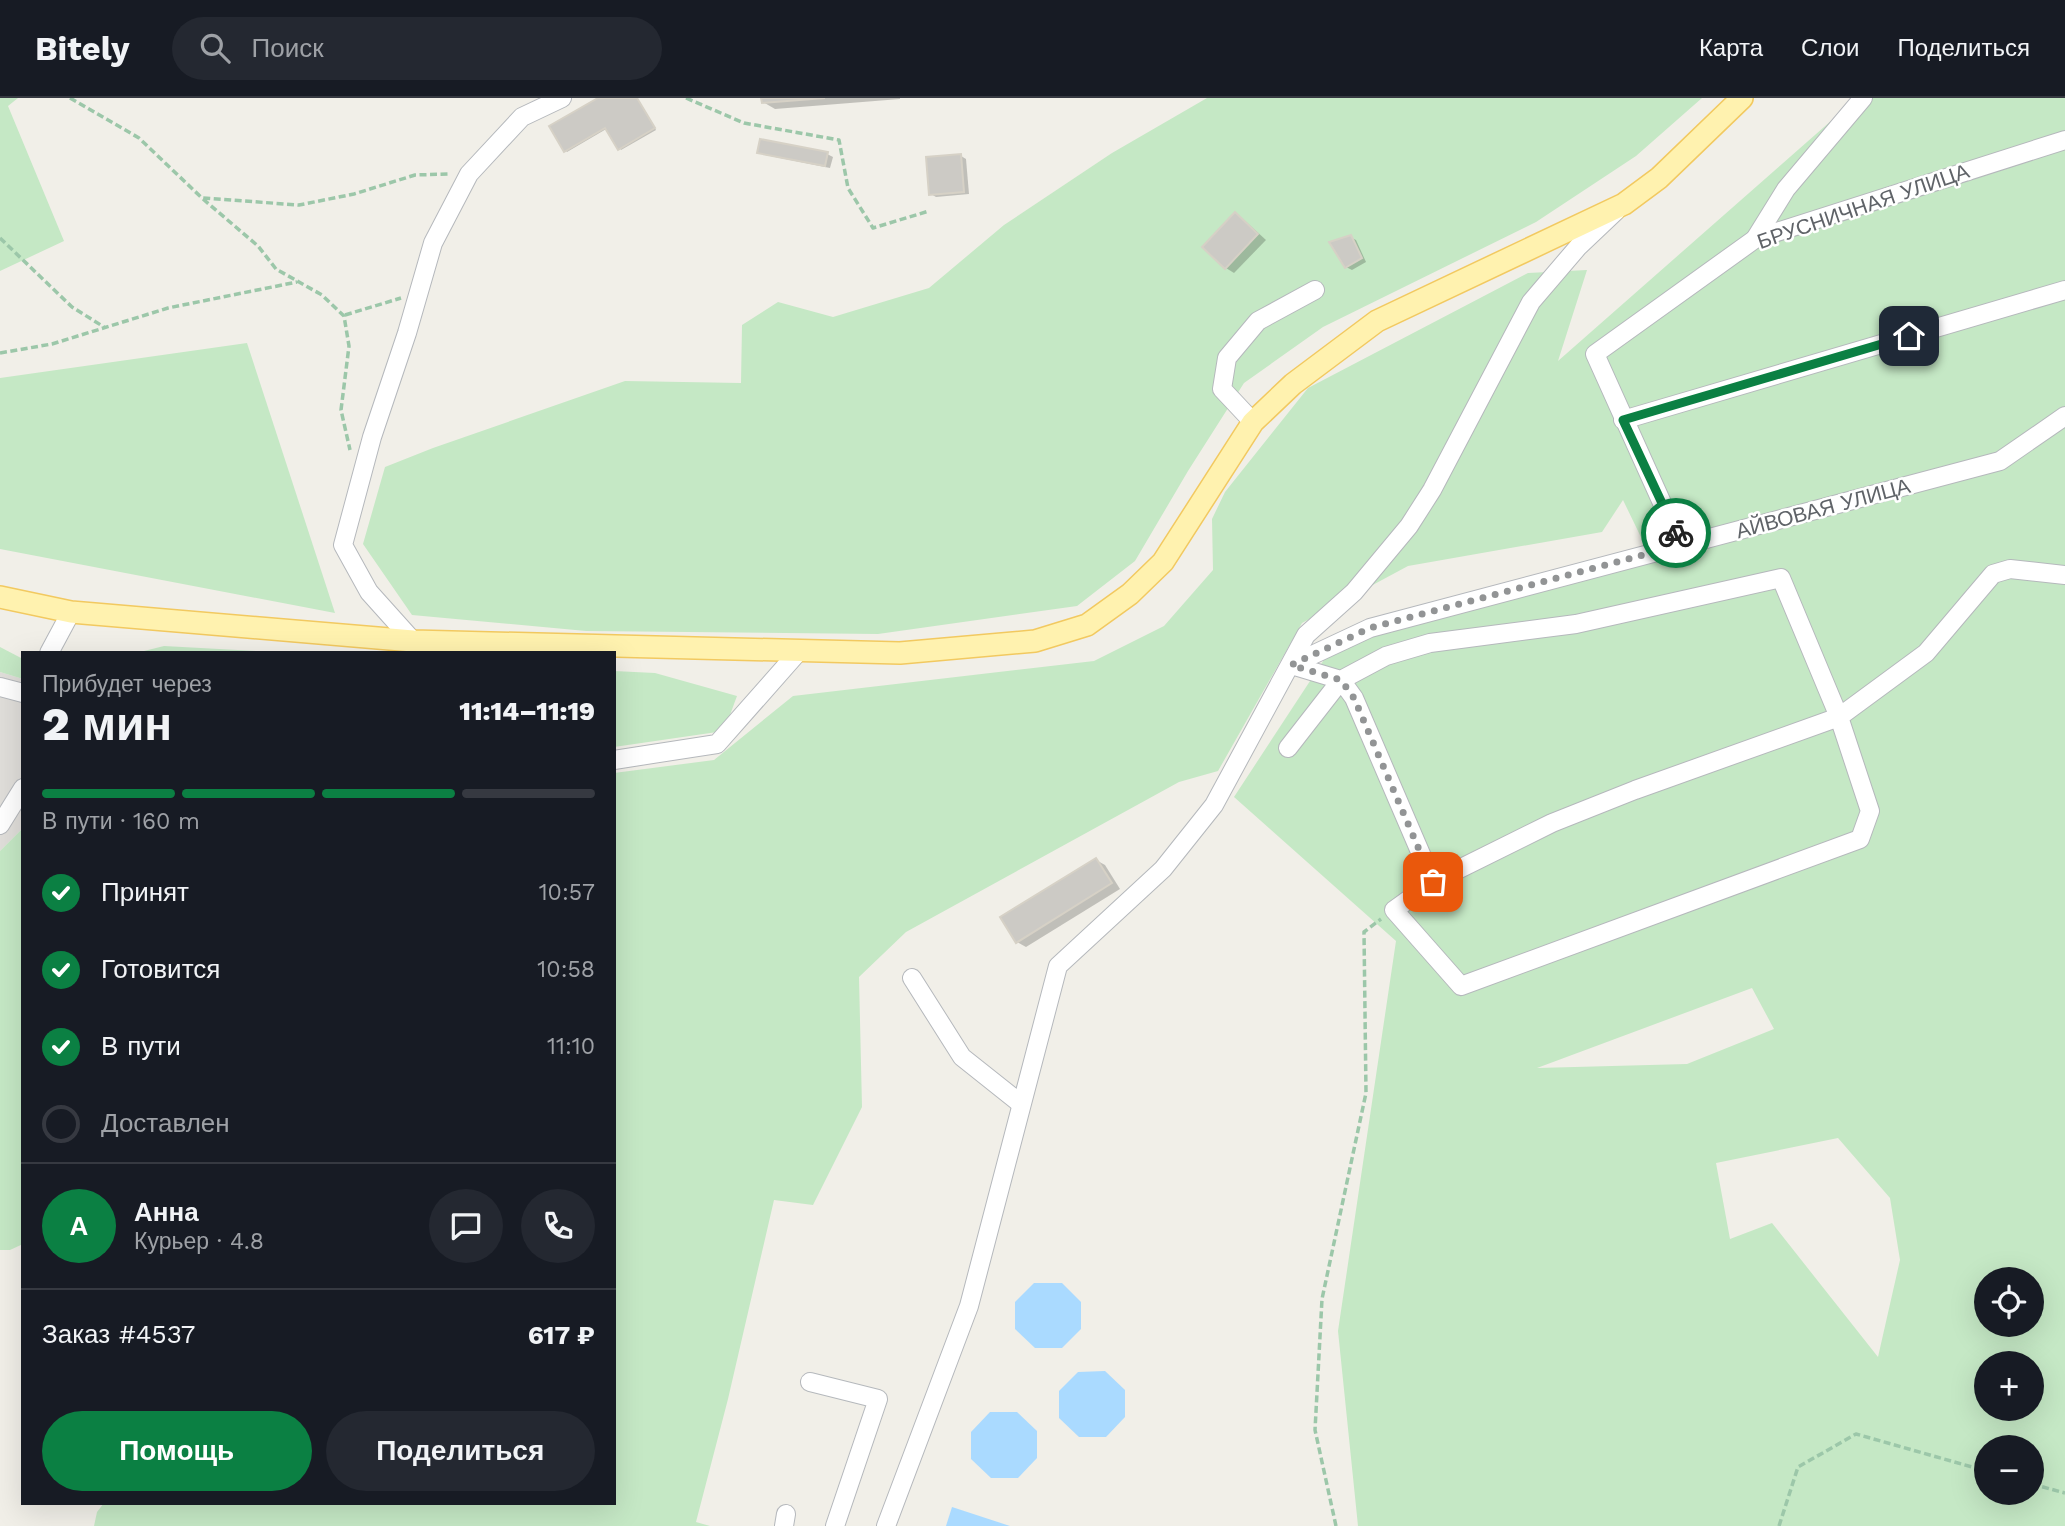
<!DOCTYPE html>
<html lang="ru">
<meta charset="utf-8">
<style>
:root{--surface:#171b24;--page:#242831;--text:#f1f3f6;--muted:#9ea1a6;--line:#363941;--accent:#0b8043}
body{margin:0;font-family:"Work Sans",sans-serif;background:var(--page);color:var(--text);height:100vh;display:flex;flex-direction:column;font-size:26px;white-space:nowrap}
*{box-sizing:border-box;margin:0}
p{font-size:23px;color:var(--muted)}
.icon{flex:none;width:38px;height:38px;fill:none;stroke:currentColor;stroke-width:2;stroke-linecap:round;stroke-linejoin:round}
.map{position:relative;flex:1;overflow:hidden}
.panel{position:absolute;left:21px;top:553px;width:595px;height:854px;display:flex;flex-direction:column;background:var(--surface);border-radius:0px;box-shadow:0 7px 28px #0002}
.panel>*{flex:none}
.controls{position:absolute;left:1974px;top:1169px;display:grid;gap:14px}
.controls a{display:grid;place-items:center;width:70px;height:70px;border-radius:50%;background:var(--surface);box-shadow:0 7px 28px #0002;font-size:35px}
.pin{position:absolute;display:grid;place-items:center;width:60px;height:60px;color:#fff;margin:-30px;border-radius:14px;box-shadow:0 4px 10px #0006}
.courier{position:absolute;display:grid;place-items:center;width:70px;height:70px;margin:-35px;border:5px solid #0b8043;border-radius:50%;background:#fff;color:#222;box-shadow:0 2px 9px #0007}
.overview em{font-style:normal;font-weight:800}
.overview div{display:flex;flex-direction:column-reverse}
.overview{display:flex;align-items:center;justify-content:space-between;height:119px;padding:0 21px}
h1{font-size:46px;font-weight:800;line-height:52px}
.bar{display:grid;grid-template-columns:repeat(4,1fr);gap:10px 7px;align-content:center;height:84px;padding:0 21px}
.bar i{height:9px;border-radius:5px;background:var(--line)}
.bar .on{background:var(--accent)}
.bar p{grid-column:span 4}
.line{display:flex;align-items:center;gap:18px;padding:0 21px;border-top:2px solid var(--line)}
.line div{flex:1}
.round{display:grid;place-items:center;flex:none;width:74px;height:74px;border-radius:37px;background:var(--page)}
ol{padding:0 21px;list-style:none}
li{display:flex;align-items:center;gap:21px;height:77px}
li p{margin-inline-start:auto}
li .icon{padding:7px;border-radius:50%;background:var(--accent);color:#fff;stroke-width:4}
li:last-child{color:var(--muted)}
li i{width:38px;height:38px;border:4px solid var(--line);border-radius:50%}
.action{display:flex;gap:14px;margin-top:auto;padding:14px 21px}
.action a{flex:1;height:80px;border-radius:42px;background:var(--accent);color:#fff;font-size:28px;font-weight:800;line-height:80px;text-align:center}
.action a+a{background:var(--page);color:var(--text)}
header{display:flex;align-items:center;gap:42px;box-sizing:border-box;height:98px;padding:0 35px;background:var(--surface);border-bottom:2px solid var(--line)}
header strong{font-size:33px}
nav{display:flex;gap:38px;margin-inline-start:auto;font-size:24px}
.search{width:490px;height:63px;background:var(--page);display:flex;align-items:center;gap:18px;box-sizing:border-box;padding:0 24px;border-radius:38px;color:var(--muted);font-size:26px}
.map>svg:first-child{display:block}
</style>
<header>
<strong>Bitely</strong>
<div class="search"><svg class="icon" aria-label="search" viewBox="0 0 24 24"><circle cx="10" cy="10" r="6"/><path d="M15 15l6 6"/></svg>Поиск</div>
<nav><a>Карта</a><a>Слои</a><a>Поделиться</a></nav>
</header>
<div class="map">
<svg width="2065" height="1428" viewBox="0 0 2065 1428">
<rect width="100%" height="100%" fill="#f1efe8"/>
<!-- industrial -->
<polygon fill="#e0deda" points="0,574 23,581 23,730 0,753"/>
<!-- green -->
<g fill="#c5e8c5" fill-rule="evenodd">
<polygon points="0,0 18,0 8,8 64,143 0,173"/>
<polygon points="1207,0 1702,0 1636,58 1536,124 1323,229 1244,285 1188,373 1135,463 1077,508 878,536 586,533 412,517 363,446 385,369 433,350 625,283 741,285 742,227 778,204 833,219 929,190 1004,127 1112,55"/>
<path d="M1857,0H2065V1428H1358L1338,1233L1396,843L1234,699L1333,548L1652,462L1623,402L1602,434L1408,468L1302,525L1218,673L1179,684L906,834L859,879L862,1009L813,1107L774,1102L728,1301L696,1424L710,1428H94L97,1414L104,1405H614V675L714,662L793,598L1094,563L1164,528L1213,472L1212,421L1225,394L1308,290L1528,175L1587,172L1558,263ZM1752,890L1774,931L1687,966L1537,970ZM1838,1040L1890,1100L1900,1162L1878,1259L1772,1125L1730,1141L1716,1065ZM1986,1181H2032V1227H1986ZM1986,1265H2032V1311H1986ZM1986,1349H2032V1395H1986Z"/>
<polygon points="247,245 335,515 0,451 0,280"/>
<polygon points="164,548 291,555 136,555"/>
<polygon points="0,549 23,561 23,581 0,574"/>
<polygon points="614,573 655,575 737,598 724,633 614,649"/>
<polygon points="23,730 23,1146 10,1152 0,1152 0,753"/>
</g>
<!-- water -->
<g fill="#aadaff">
<polygon points="1034,1185 1062,1185 1081,1204 1081,1231 1062,1250 1035,1250 1015,1231 1015,1204"/>
<polygon points="1105,1273 1125,1292 1125,1319 1106,1339 1079,1339 1059,1320 1059,1293 1078,1274"/>
<polygon points="990,1314 1017,1314 1037,1333 1037,1360 1018,1380 991,1380 971,1361 971,1334"/>
<polygon points="952,1409 1010,1428 946,1428"/>
</g>
<!-- shadow -->
<g fill="#0003">
<polygon points="602,0 637,0 656,32 621,52 608,30 567,54 565,52"/>
<polygon points="763,0 900,0 900,1 775,11 763,4"/>
<polygon points="759,54 827,56 833,59 830,70 765,57"/>
<polygon points="961,58 966,61 969,96 936,99 931,96"/>
<polygon points="1236,117 1244,122 1266,142 1234,175 1226,170"/>
<polygon points="1350,139 1356,142 1366,164 1352,172 1346,169"/>
<polygon points="1096,762 1105,767 1120,791 1026,849 1017,844"/>
</g>
<!-- building -->
<g fill="#cccac5" stroke="#d6d1c6" stroke-width="2">
<polygon points="598,0 637,0 655,30 618,52 605,30 564,54 549,28"/>
<polygon points="761,0 825,0 762,5"/>
<polygon points="760,41 828,54 825,68 757,55"/>
<polygon points="961,56 964,94 929,97 926,59"/>
<polygon points="1235,114 1258,136 1225,171 1202,149"/>
<polygon points="1351,137 1362,160 1345,170 1329,144"/>
<polygon points="1096,760 1112,785 1016,845 1000,819"/>
</g>
<g fill="none" stroke-linecap="round" stroke-linejoin="round">
<!-- minor casing -->
<g stroke="#b5b8bc" stroke-width="20">
<g id="minor">
<polyline points="1755,141 1786,91 1863,0"/>
<polyline points="1623,322 2065,192"/>
<polyline points="1253,324 1222,291 1227,260 1258,223 1315,192"/>
<polyline points="1681,447 1595,256 1755,141 2065,42"/>
<polyline points="413,543 369,494 343,447 372,339 407,235 433,145 469,76 522,19 562,0"/>
<polyline points="49,555 71,514"/>
<polyline points="1291,567 1341,582 1386,558 1430,545 1576,526 1781,480 1839,619 1870,713 1860,741 1461,888 1394,812 1433,784 1552,725 1635,692 1839,619 1926,555 1993,476 2010,471 2065,477"/>
<polyline points="1291,567 1370,530 2000,363 2065,318"/>
<polyline points="0,589 23,595"/>
<polyline points="1288,650 1341,582 1354,600 1433,784"/>
<polyline points="614,662 717,646 800,552"/>
<polyline points="0,727 23,690"/>
<polyline points="912,880 962,959 1021,1006"/>
<polyline points="810,1284 878,1301 835,1428"/>
<polyline points="784,1428 786,1416"/>
<polyline points="886,1428 969,1208 1058,868 1163,771 1214,707 1306,537 1354,494 1409,428 1432,392 1531,204 1578,149 1616,113"/>
</g>
</g>
<!-- major casing -->
<g stroke="#f2c960" stroke-width="24">
<polyline id="major" points="0,499 71,514 413,543 900,555 1035,543 1087,527 1130,496 1163,464 1253,324 1293,286 1377,223 1624,106 1659,80 1742,0"/>
</g>
<!-- path -->
<g stroke="#9cc7a9" stroke-width="3.5" stroke-dasharray="7 3.5" stroke-linecap="butt">
<polyline points="70,0 139,40 202,100 299,107 354,96 415,77 449,76"/>
<polyline points="686,0 744,25 839,42 848,90 873,130 929,113"/>
<polyline points="203,101 258,148 276,171 322,197 344,218 349,248 341,312 350,352"/>
<polyline points="0,140 72,209 104,229"/>
<polyline points="345,217 401,200"/>
<polyline points="0,255 52,246 168,210 297,184"/>
<polyline points="2032,1386 2065,1395"/>
<polyline points="1336,1428 1315,1332 1322,1201 1366,995 1364,834 1381,821"/>
<polyline points="1779,1428 1798,1369 1856,1336 1986,1373"/>
</g>
<!-- minor -->
<use href="#minor" stroke="#fff" stroke-width="18"/>
<!-- major -->
<use href="#major" stroke="#fff2af" stroke-width="21"/>
</g>
<g fill="none" stroke-linecap="round" stroke-linejoin="round">
<!-- done -->
<polyline stroke="#929495" stroke-width="7" stroke-dasharray="0 12.6" points="1433,784 1354,600 1341,582 1291,567 1370,530 1681,447 1676,435"/>
<!-- route -->
<polyline stroke="#0b8043" stroke-width="9" points="1676,435 1623,322 1909,238"/>
</g>
<g text-anchor="middle" dominant-baseline="central" stroke-width="5" stroke-linejoin="round" paint-order="stroke">
<!-- street labels -->
<g font-size="21" fill="#5f6368" stroke="#fff">
<text transform="translate(1863 108) rotate(-19)">БРУСНИЧНАЯ УЛИЦА</text>
<text transform="translate(1823 410) rotate(-15)">АЙВОВАЯ УЛИЦА</text>
</g>
</g>
</svg>
<div class="controls">
<a><svg class="icon" aria-label="locate" viewBox="0 0 24 24"><circle cx="12" cy="12" r="6"/><path d="M12 2v4M12 18v4M2 12h4M18 12h4"/></svg></a>
<a>+</a>
<a>−</a>
</div>
<div class="pin" style="left:1433px;top:784px;background:#ea580c"><svg class="icon" aria-label="bag" viewBox="0 0 24 24"><path d="M5 8h14l-1 12H6zM9 8a3 3 0 0 1 6 0"/></svg></div>
<div class="pin" style="left:1909px;top:238px;background:#1f2937"><svg class="icon" aria-label="home" viewBox="0 0 24 24"><path d="M3 11l9-7 9 7M6 9v11h12V9"/></svg></div>
<div class="courier" style="left:1676px;top:435px"><svg class="icon" aria-label="bike" viewBox="0 0 24 24"><circle cx="6" cy="16" r="4"/><circle cx="18" cy="16" r="4"/><path d="M6 16l4-8h5l3 8M10 8l3 8H6M13 5h3"/></svg></div>
<section class="panel">
<div class="overview"><div><h1>2 мин</h1><p>Прибудет через</p></div><em>11:14–11:19</em></div>
<div class="bar"><i class="on"></i><i class="on"></i><i class="on"></i><i></i><p>В пути · 160 m</p></div>
<ol>
<li><svg class="icon" aria-label="check" viewBox="0 0 24 24"><path d="M5 12l5 5 9-10"/></svg>Принят<p>10:57</p></li>
<li><svg class="icon" aria-label="check" viewBox="0 0 24 24"><path d="M5 12l5 5 9-10"/></svg>Готовится<p>10:58</p></li>
<li><svg class="icon" aria-label="check" viewBox="0 0 24 24"><path d="M5 12l5 5 9-10"/></svg>В пути<p>11:10</p></li>
<li><i></i>Доставлен</li>
</ol>
<div class="line" style="height:126px"><b class="round" style="background:var(--accent);color:#fff">А</b><div><b>Анна</b><p>Курьер · 4.8</p></div><a class="round"><svg class="icon" aria-label="chat" viewBox="0 0 24 24"><path d="M4 5h16v11H9l-5 4z"/></svg></a><a class="round"><svg class="icon" aria-label="phone" viewBox="0 0 24 24"><path d="M5 4h4l2 5-3 2q2 4 5 5l2-3 5 2v4C11 20 4 13 5 4z"/></svg></a></div>
<div class="line" style="height:91px"><div>Заказ #4537</div><b>617 ₽</b></div>
<div class="action"><a>Помощь</a><a>Поделиться</a></div>
</section>
</div>
